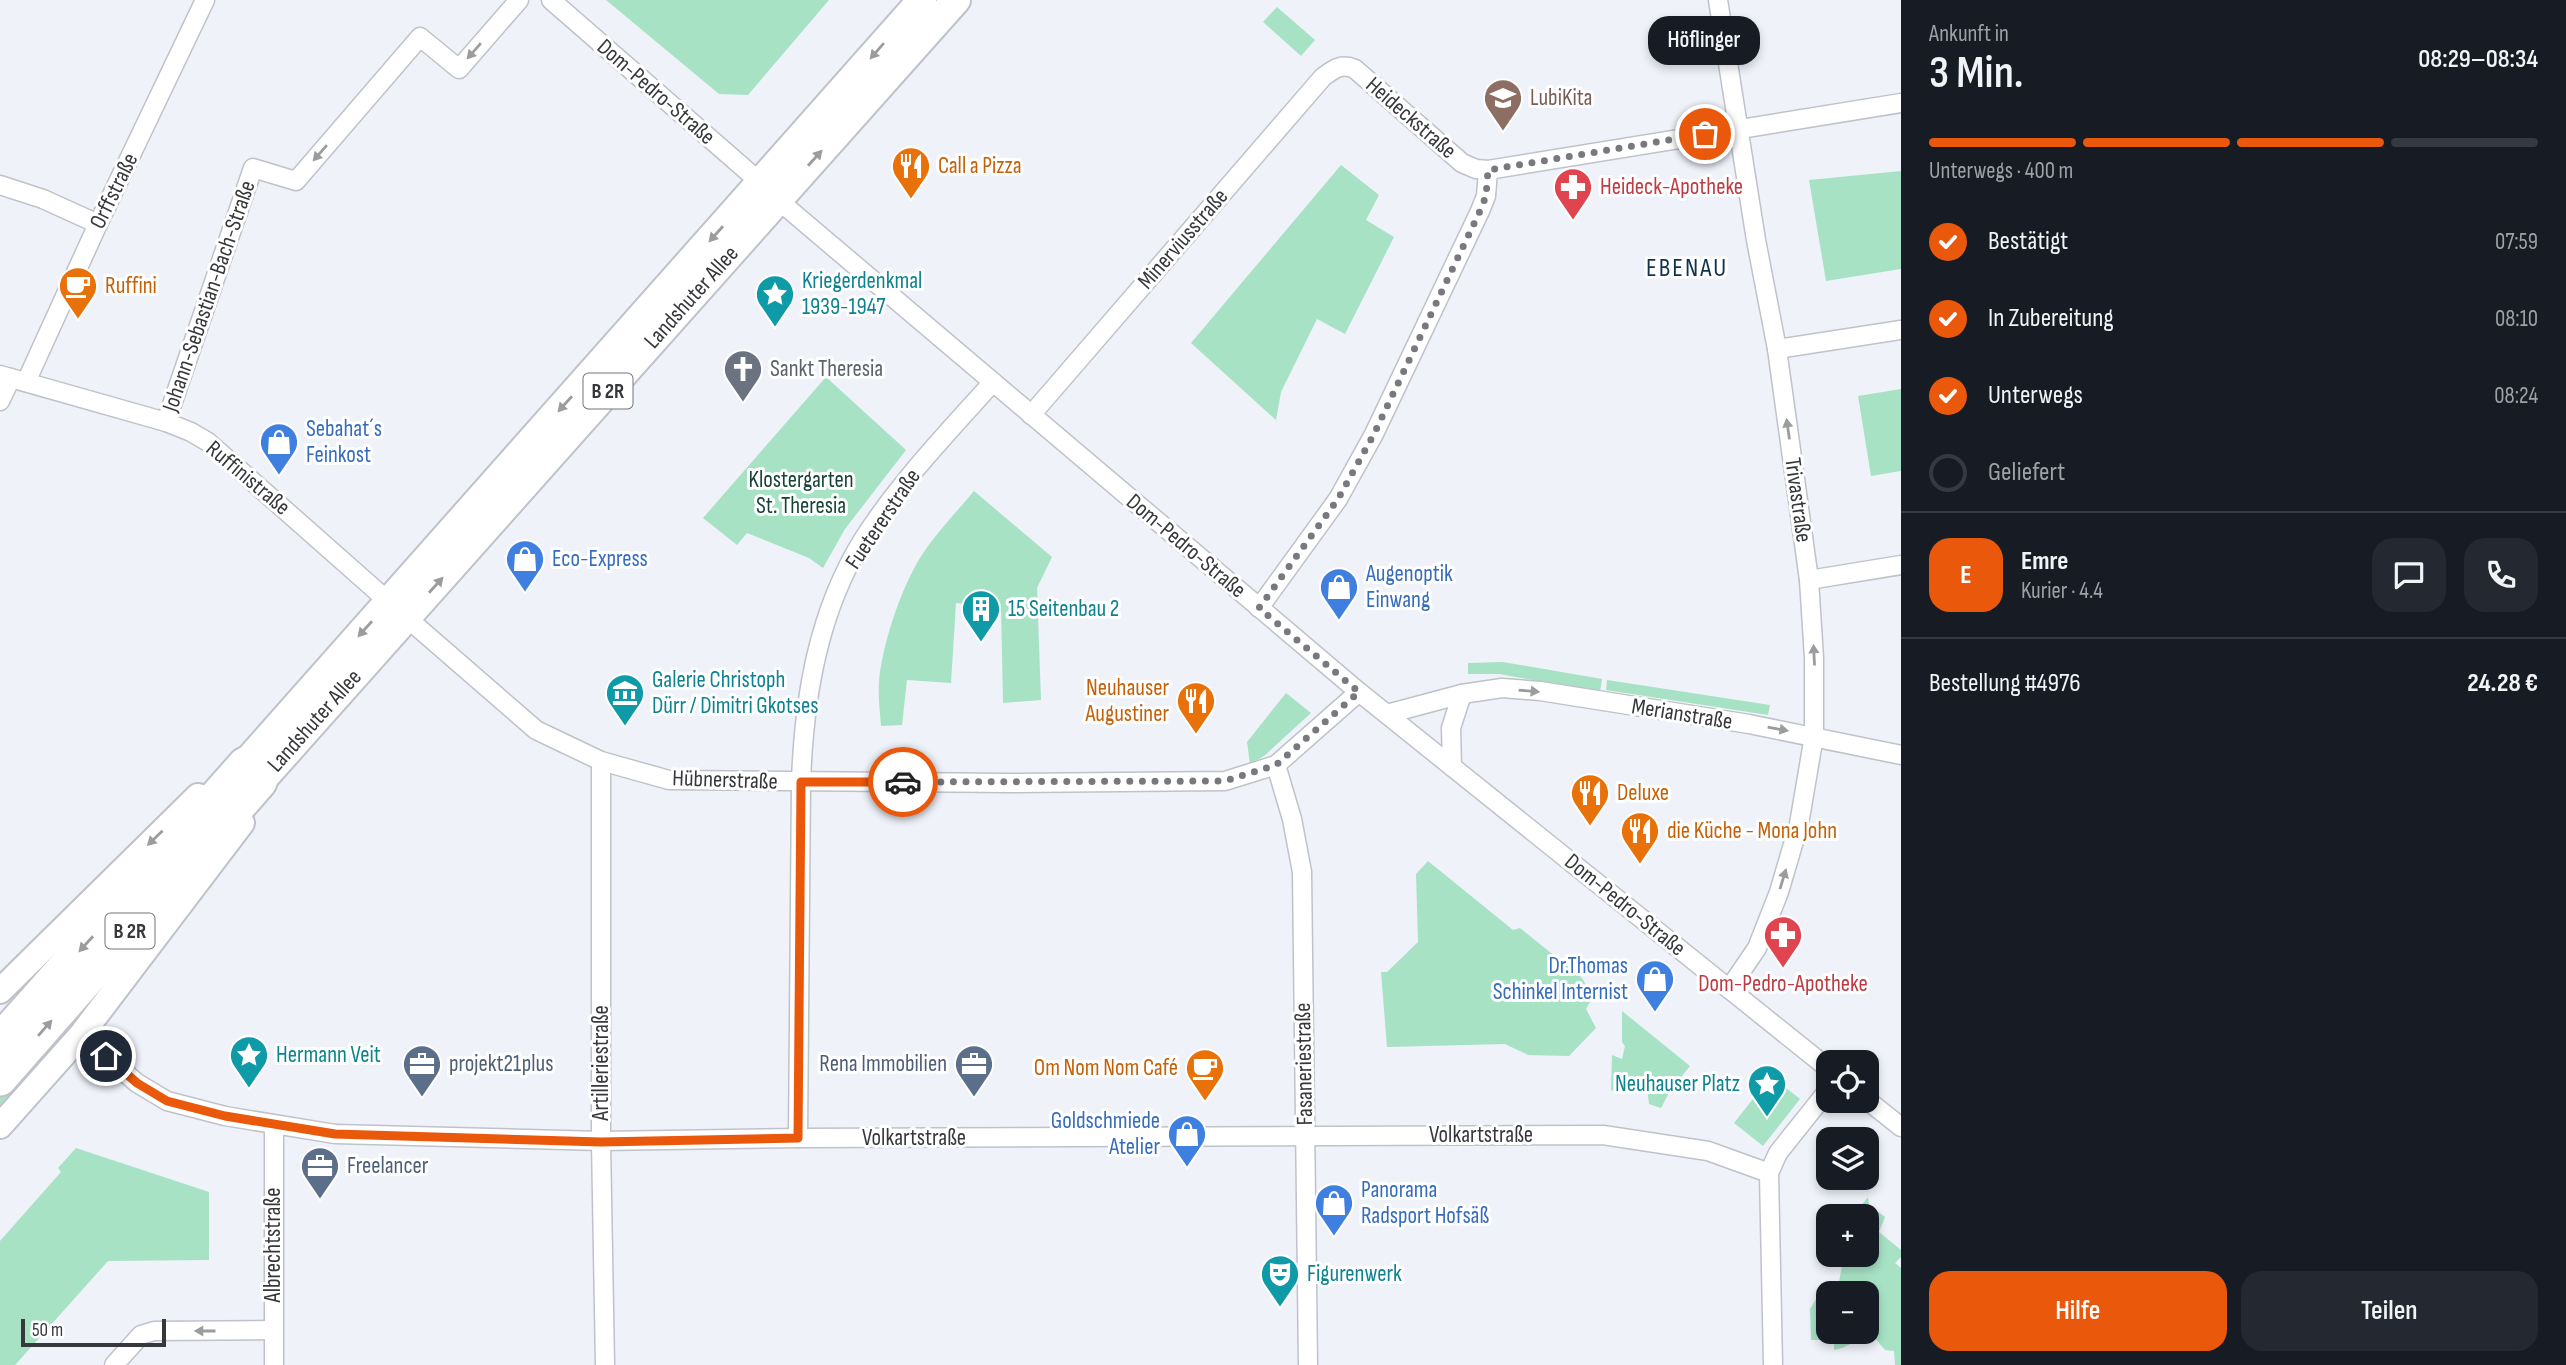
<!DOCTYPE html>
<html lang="de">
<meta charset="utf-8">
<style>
:root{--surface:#171b24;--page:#242831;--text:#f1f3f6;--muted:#9ea1a6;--line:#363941;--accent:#ea580c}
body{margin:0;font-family:"Sofia Sans Condensed",sans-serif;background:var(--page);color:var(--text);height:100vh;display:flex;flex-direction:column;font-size:26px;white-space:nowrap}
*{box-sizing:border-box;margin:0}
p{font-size:23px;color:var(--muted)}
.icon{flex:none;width:38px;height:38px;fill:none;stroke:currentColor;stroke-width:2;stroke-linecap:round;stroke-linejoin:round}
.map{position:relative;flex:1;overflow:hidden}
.drawer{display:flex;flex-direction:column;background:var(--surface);width:665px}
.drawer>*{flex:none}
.controls{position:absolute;left:1816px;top:1050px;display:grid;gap:14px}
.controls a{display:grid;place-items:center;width:63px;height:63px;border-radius:14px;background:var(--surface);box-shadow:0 4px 10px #0003;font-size:35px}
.scale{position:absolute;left:21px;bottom:18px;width:145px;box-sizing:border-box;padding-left:7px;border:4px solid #37383b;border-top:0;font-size:19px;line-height:24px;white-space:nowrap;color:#37383b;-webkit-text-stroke:5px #fff;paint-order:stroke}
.pin{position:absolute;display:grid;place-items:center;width:60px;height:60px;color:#fff;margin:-30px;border:4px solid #fff;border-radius:50%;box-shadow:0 2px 7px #0007}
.courier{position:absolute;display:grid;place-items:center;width:70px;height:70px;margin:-35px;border:5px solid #ea580c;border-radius:50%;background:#fff;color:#222;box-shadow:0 2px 9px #0007}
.bubble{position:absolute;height:49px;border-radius:21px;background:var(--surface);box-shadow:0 4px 10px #0003;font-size:23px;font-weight:600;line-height:49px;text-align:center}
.overview em{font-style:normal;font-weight:600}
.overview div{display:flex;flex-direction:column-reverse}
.overview{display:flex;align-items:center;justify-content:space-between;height:119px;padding:0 28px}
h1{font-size:46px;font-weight:600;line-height:52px}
.bar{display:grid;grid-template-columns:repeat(4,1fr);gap:10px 7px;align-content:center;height:84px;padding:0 28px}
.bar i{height:9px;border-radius:5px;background:var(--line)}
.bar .on{background:var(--accent)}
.bar p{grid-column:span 4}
.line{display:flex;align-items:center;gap:18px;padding:0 28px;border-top:2px solid var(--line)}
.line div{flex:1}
.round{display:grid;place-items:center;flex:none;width:74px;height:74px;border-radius:21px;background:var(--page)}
ol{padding:0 28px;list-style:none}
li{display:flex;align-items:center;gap:21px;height:77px}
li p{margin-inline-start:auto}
li .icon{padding:7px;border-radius:50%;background:var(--accent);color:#fff;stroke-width:4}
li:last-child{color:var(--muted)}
li i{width:38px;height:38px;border:4px solid var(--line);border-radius:50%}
.cta{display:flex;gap:14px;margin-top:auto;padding:14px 28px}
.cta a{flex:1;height:80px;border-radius:21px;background:var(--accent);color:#fff;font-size:28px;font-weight:600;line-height:80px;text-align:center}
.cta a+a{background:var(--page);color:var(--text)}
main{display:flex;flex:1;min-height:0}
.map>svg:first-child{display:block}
</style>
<main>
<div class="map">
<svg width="1901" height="1365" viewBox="0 0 1901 1365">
<rect width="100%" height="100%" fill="#eff2f9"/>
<!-- green -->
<g fill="#a7e2c5" fill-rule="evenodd">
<polygon points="606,0 829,0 748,95 719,94"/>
<polygon points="1277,7 1315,40 1301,56 1263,22"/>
<polygon points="1341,165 1379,195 1366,220 1394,237 1345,334 1317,319 1281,392 1276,420 1191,343"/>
<polygon points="1901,171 1901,269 1826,281 1809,180"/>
<polygon points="826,377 906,450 845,529 823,568 809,558 747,533 737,545 703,518"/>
<polygon points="1901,389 1901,471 1871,476 1858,396"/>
<path d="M974,491L1052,557L1037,588L1041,700L1003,703L1001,607L956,603L951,683L907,680L902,725L881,726C880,712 878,697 879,682C882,646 899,595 917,563C932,537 955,514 974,491Z"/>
<polygon points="1503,662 1602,679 1600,692 1499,674 1468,674 1468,663"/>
<polygon points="1607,680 1770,705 1768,715 1606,690"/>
<polygon points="1286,693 1311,713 1264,756 1250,764 1247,742"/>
<polygon points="1428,861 1513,930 1520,928 1582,978 1593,997 1586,1009 1596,1028 1569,1056 1528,1055 1505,1044 1387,1047 1381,972 1387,972 1418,942 1416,874"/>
<polygon points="134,940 95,1001 0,1112 0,1096"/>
<polygon points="1622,1011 1690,1066 1670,1091 1661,1108 1649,1104 1647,1088 1619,1083 1617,1092 1611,1090 1612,1055 1622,1059 1625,1046 1622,1042"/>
<polygon points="1771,1076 1800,1099 1763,1146 1734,1123"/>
<polygon points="76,1148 209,1192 209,1260 108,1261 15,1365 0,1365 0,1241 61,1172 58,1168"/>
<path d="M1868,1197L1869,1205L1885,1217L1879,1232L1901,1250V1257L1895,1263L1901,1268V1365H1895L1894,1351L1885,1350L1873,1336C1858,1336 1849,1348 1834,1350V1340H1811L1810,1309L1825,1284L1839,1282L1844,1255H1867V1216H1853ZM1829,1293H1867V1332H1829Z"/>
</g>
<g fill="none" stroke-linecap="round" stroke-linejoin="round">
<!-- street casing -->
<g stroke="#bfc2c9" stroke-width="21">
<g id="street">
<polyline points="551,0 761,183"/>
<polyline points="1718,0 1756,240 1777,349 1809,580 1814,658 1814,736 1799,824 1779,892 1757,948 1729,989"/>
<polyline points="0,185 43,199 98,224"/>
<polyline points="778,200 1359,692 1829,1069"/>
<polyline points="1777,349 1901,330"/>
<polyline points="0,375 166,422 191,432 208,442 389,602"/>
<polyline points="26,382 98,224 205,0"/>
<polyline points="0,401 11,378"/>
<path d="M1031,415L1323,77C1334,69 1341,63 1355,69L1462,163L1476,169L1488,170L1901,103"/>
<polyline points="166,422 253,168 296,181 420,37 459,69 519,0"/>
<polyline points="1809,580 1901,565"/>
<polyline points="1259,608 1338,499 1374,434 1480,211 1486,196 1488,170"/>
<polyline points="407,618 536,730 601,761 669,780 1008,783 1225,781 1276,765 1359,692"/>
<polyline points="1387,714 1462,694 1502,688 1540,691 1749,724 1901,755"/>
<polyline points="601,761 601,1141 605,1365"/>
<polyline points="1276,765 1292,819 1302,872 1308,1365"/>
<polyline points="1452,767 1451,728 1462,694"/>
<polyline points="81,1035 137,1083 167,1101 225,1116 335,1134 601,1141 798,1138 1603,1135 1708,1151 1769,1173"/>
<polyline points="1867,1100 1901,1127"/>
<path d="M798,1138L801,782C804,697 818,611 864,538C901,481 948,432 993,382"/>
<polyline points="114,1365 141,1335 154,1331 273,1330"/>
<polyline points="274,1365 274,1125"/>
<polyline points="1773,1365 1769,1173 1778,1153 1829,1089"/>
</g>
</g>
<!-- secondary casing -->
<g stroke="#bfc2c9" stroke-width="28">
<g id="secondary">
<polyline points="0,991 198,796"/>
<polyline points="0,1126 81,1035 242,823"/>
</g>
</g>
<!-- primary casing -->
<g stroke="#bfc2c9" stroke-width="32">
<g id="primary">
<polyline points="245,764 922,0"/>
<path id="s1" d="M260,782L956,0"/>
</g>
</g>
<!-- highway casing -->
<g stroke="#bfc2c9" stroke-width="37">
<g id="highway">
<polyline points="0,1040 245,764"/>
<polyline points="0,1079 260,782"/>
</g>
</g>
<!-- street -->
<use href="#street" stroke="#fff" stroke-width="18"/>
<!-- secondary -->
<use href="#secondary" stroke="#fff" stroke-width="24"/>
<!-- primary -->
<use href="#primary" stroke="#fff" stroke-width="28"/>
<!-- highway -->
<use href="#highway" stroke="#fff" stroke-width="33"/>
</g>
<!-- one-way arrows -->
<defs><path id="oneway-solid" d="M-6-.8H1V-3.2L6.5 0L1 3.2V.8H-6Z" transform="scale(1.75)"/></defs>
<g fill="#9b9c9d">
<use href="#oneway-solid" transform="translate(474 51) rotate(131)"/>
<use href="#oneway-solid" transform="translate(877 51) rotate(131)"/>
<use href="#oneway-solid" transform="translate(320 153) rotate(131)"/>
<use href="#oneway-solid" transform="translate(815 158) rotate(-48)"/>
<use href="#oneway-solid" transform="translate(716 234) rotate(132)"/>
<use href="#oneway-solid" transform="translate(565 404) rotate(132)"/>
<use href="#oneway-solid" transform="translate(1788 429) rotate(-98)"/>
<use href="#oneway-solid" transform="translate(436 585) rotate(-48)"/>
<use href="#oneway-solid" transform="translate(365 629) rotate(132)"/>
<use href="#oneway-solid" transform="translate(1814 655) rotate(-93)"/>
<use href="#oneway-solid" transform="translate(1529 691) rotate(5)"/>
<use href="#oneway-solid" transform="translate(1778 729) rotate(10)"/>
<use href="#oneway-solid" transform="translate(155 838) rotate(136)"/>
<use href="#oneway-solid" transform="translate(1783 879) rotate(-73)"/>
<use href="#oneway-solid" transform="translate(86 944) rotate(132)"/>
<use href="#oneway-solid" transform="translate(45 1028) rotate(-49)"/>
<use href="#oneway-solid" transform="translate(205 1331) rotate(180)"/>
</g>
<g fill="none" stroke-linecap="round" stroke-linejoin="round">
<!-- done -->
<polyline stroke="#77797e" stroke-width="7" stroke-dasharray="0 12.6" points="903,782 1225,781 1276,765 1359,692 1259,608 1338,499 1374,434 1480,211 1486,196 1488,170 1705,134"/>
<!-- route -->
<polyline stroke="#ea580c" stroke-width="9" points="106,1056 137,1083 167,1101 225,1116 335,1134 601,1142 798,1138 801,782 903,782"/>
</g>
<!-- icons -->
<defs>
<g id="school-pin" transform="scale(2.0125)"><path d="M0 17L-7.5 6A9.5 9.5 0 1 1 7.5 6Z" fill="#8d6e63" stroke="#fff"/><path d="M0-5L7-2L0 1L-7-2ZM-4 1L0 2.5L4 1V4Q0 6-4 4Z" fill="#fff"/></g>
<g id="restaurant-pin" transform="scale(2.0125)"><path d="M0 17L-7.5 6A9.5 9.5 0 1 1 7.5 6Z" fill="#e8710a" stroke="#fff"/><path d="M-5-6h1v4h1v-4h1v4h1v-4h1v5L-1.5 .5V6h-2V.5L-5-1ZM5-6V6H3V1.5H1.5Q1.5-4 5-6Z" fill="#fff"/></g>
<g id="pharmacy-pin" transform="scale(2.0125)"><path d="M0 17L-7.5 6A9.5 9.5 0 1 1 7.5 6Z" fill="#e0444e" stroke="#fff"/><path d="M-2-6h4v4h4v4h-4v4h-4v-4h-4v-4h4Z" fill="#fff"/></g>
<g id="cafe-pin" transform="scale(2.0125)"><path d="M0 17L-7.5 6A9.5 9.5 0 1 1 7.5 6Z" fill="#e8710a" stroke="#fff"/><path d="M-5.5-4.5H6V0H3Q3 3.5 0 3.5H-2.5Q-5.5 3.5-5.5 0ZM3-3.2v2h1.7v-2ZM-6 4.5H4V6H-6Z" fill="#fff"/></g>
<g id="sight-pin" transform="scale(2.0125)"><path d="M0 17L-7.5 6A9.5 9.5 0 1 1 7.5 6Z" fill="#0f9aa8" stroke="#fff"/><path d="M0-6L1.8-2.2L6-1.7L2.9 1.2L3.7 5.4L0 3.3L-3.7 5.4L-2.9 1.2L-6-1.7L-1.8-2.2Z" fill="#fff"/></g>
<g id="church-pin" transform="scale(2.0125)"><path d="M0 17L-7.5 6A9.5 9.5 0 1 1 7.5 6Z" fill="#6b7280" stroke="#fff"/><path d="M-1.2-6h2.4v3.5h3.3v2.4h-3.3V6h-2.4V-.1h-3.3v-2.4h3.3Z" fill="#fff"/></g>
<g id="shop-pin" transform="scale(2.0125)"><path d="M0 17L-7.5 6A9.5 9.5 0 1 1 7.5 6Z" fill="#3f7fe0" stroke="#fff"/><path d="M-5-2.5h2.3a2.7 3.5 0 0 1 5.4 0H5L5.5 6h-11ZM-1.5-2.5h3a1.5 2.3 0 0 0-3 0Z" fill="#fff"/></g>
<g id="building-pin" transform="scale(2.0125)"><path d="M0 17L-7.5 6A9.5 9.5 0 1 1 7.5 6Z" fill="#0f9aa8" stroke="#fff"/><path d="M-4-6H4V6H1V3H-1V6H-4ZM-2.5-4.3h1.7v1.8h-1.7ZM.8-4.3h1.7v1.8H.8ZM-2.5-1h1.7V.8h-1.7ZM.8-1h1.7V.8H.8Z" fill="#fff"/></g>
<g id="museum-pin" transform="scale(2.0125)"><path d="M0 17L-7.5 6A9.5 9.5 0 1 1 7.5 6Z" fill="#0f9aa8" stroke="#fff"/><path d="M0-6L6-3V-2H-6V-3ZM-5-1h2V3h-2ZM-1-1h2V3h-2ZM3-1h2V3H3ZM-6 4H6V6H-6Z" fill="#fff"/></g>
<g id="office-pin" transform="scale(2.0125)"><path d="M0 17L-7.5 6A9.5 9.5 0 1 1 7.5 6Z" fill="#5c6f8a" stroke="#fff"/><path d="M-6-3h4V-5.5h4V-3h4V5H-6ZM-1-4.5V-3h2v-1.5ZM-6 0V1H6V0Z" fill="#fff"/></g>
<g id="theatre-pin" transform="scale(2.0125)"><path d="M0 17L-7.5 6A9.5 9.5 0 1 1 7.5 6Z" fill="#0f9aa8" stroke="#fff"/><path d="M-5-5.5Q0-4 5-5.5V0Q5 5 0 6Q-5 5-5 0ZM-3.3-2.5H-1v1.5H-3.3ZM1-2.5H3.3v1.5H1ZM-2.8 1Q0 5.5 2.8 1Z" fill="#fff"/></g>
</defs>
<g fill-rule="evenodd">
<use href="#school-pin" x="1503" y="98"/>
<use href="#restaurant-pin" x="911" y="166"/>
<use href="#pharmacy-pin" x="1573" y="187"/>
<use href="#cafe-pin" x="78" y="286"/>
<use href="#sight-pin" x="775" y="294"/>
<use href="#church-pin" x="743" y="369"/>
<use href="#shop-pin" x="279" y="442"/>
<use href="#shop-pin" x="525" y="559"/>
<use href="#shop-pin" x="1339" y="587"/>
<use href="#building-pin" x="981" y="609"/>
<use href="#museum-pin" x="625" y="693"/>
<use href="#restaurant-pin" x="1196" y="701"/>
<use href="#restaurant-pin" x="1590" y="793"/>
<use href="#restaurant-pin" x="1640" y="831"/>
<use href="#pharmacy-pin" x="1783" y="935"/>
<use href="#shop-pin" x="1655" y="979"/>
<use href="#sight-pin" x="249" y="1055"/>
<use href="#office-pin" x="422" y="1064"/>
<use href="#office-pin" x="974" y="1064"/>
<use href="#cafe-pin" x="1205" y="1068"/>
<use href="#sight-pin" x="1767" y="1084"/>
<use href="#shop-pin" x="1187" y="1134"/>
<use href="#office-pin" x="320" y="1166"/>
<use href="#shop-pin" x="1334" y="1203"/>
<use href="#theatre-pin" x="1280" y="1274"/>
</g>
<g text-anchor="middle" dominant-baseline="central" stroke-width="6" stroke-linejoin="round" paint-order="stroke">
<!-- shield labels -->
<g fill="#fff" stroke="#737476" stroke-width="2">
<rect x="583.5" y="373.5" width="49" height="35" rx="5"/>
<rect x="105.5" y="913.5" width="49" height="35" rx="5"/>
</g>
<g font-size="21" font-weight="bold" fill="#37383b">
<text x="608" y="391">B 2R</text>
<text x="130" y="931">B 2R</text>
</g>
<!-- street labels -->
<g font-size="23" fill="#37383b" stroke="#fff">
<text transform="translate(656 92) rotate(41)">Dom-Pedro-Straße</text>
<text transform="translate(1411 118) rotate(41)">Heideckstraße</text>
<text transform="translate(114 191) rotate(-64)">Orffstraße</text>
<text transform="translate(1183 239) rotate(-49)">Minerviusstraße</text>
<text transform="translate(209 296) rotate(-71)">Johann-Sebastian-Bach-Straße</text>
<text stroke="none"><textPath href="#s1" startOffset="649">Landshuter Allee</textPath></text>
<text transform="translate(248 478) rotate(40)">Ruffinistraße</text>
<text transform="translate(1798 500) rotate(82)">Trivastraße</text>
<text transform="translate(883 519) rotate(-56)">Fuetererstraße</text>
<text transform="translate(1186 546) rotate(40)">Dom-Pedro-Straße</text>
<text transform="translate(1682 714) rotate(9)">Merianstraße</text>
<text stroke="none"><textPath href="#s1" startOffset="82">Landshuter Allee</textPath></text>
<text transform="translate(725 780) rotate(2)">Hübnerstraße</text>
<text transform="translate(1625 905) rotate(39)">Dom-Pedro-Straße</text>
<text transform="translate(601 1063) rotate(-90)">Artilleriestraße</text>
<text transform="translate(1304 1064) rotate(-91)">Fasaneriestraße</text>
<text x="1481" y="1135">Volkartstraße</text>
<text x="914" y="1138">Volkartstraße</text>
<text transform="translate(273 1245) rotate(-90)">Albrechtstraße</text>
</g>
<!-- education labels -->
<g font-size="23" fill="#785e54" stroke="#fff" text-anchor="start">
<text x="1530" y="98">LubiKita</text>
</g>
<!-- food labels -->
<g font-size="23" fill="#c56008" stroke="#fff" text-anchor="start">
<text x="938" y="166">Call a Pizza</text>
<text x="105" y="286">Ruffini</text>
<text x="1169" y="688" text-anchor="end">Neuhauser<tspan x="1169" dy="26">Augustiner</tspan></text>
<text x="1617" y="793">Deluxe</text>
<text x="1667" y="831">die Küche - Mona John</text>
<text x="1178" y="1068" text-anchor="end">Om Nom Nom Café</text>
</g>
<!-- health labels -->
<g font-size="23" fill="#be3a42" stroke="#fff" text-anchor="start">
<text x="1600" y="187">Heideck-Apotheke</text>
<text x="1783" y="984" text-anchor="middle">Dom-Pedro-Apotheke</text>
</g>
<!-- culture labels -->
<g font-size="23" fill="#0d838f" stroke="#fff" text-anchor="start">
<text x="802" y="281">Kriegerdenkmal<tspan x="802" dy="26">1939-1947</tspan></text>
<text x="1008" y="609">15 Seitenbau 2</text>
<text x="652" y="680">Galerie Christoph<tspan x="652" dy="26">Dürr / Dimitri Gkotses</tspan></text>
<text x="276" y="1055">Hermann Veit</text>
<text x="1740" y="1084" text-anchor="end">Neuhauser Platz</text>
<text x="1307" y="1274">Figurenwerk</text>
</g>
<!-- worship labels -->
<g font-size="23" fill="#5b616d" stroke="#fff" text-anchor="start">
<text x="770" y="369">Sankt Theresia</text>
</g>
<!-- shop labels -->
<g font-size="23" fill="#366cbe" stroke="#fff" text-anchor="start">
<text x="306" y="429">Sebahat´s<tspan x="306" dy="26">Feinkost</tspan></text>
<text x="552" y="559">Eco-Express</text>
<text x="1366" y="574">Augenoptik<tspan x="1366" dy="26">Einwang</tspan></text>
<text x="1628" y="966" text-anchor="end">Dr.Thomas<tspan x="1628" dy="26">Schinkel Internist</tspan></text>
<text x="1160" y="1121" text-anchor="end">Goldschmiede<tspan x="1160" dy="26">Atelier</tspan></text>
<text x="1361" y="1190">Panorama<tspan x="1361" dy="26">Radsport Hofsäß</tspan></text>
</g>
<!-- park labels -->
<g font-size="23" fill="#174432" stroke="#fff">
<text x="801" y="480">Klostergarten<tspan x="801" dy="26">St. Theresia</tspan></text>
</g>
<!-- service labels -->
<g font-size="23" fill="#4e5e75" stroke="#fff" text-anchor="start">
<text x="449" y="1064">projekt21plus</text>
<text x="947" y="1064" text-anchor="end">Rena Immobilien</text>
<text x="347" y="1166">Freelancer</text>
</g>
<!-- quarter labels -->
<g font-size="26" letter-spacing="2" fill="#11324c" stroke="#fff">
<text x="1687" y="268">EBENAU</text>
</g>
</g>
</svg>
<div class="controls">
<a><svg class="icon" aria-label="locate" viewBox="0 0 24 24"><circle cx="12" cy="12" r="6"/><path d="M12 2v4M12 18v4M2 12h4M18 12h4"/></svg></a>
<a><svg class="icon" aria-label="layers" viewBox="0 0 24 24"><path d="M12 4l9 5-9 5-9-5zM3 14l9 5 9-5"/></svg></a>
<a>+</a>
<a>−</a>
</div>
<div class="scale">50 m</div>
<div class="pin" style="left:1705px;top:134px;background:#ea580c"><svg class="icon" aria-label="bag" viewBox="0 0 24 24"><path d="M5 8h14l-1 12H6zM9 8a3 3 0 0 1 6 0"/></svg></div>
<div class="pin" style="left:106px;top:1056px;background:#1f2937"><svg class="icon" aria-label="home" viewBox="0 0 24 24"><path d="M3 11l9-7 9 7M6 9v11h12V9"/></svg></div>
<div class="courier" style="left:903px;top:782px"><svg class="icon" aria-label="car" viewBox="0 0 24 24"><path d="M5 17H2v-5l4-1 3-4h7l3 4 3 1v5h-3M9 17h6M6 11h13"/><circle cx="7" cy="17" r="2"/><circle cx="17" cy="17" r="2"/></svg></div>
<div class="bubble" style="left:1648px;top:16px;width:112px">Höflinger</div>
</div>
<section class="drawer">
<div class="overview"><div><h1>3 Min.</h1><p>Ankunft in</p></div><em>08:29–08:34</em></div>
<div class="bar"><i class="on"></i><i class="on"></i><i class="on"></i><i></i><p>Unterwegs · 400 m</p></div>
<ol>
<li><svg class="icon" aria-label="check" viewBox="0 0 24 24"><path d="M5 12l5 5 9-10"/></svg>Bestätigt<p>07:59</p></li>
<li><svg class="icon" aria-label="check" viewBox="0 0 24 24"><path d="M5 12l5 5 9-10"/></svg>In Zubereitung<p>08:10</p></li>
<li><svg class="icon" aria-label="check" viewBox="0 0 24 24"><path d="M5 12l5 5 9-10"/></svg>Unterwegs<p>08:24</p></li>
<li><i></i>Geliefert</li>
</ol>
<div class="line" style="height:126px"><b class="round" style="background:var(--accent);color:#fff">E</b><div><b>Emre</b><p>Kurier · 4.4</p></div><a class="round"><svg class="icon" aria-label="chat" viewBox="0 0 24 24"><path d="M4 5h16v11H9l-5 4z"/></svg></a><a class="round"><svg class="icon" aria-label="phone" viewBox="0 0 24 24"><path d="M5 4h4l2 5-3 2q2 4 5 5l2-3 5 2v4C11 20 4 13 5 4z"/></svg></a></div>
<div class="line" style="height:91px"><div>Bestellung #4976</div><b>24.28 €</b></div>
<div class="cta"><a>Hilfe</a><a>Teilen</a></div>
</section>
</main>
